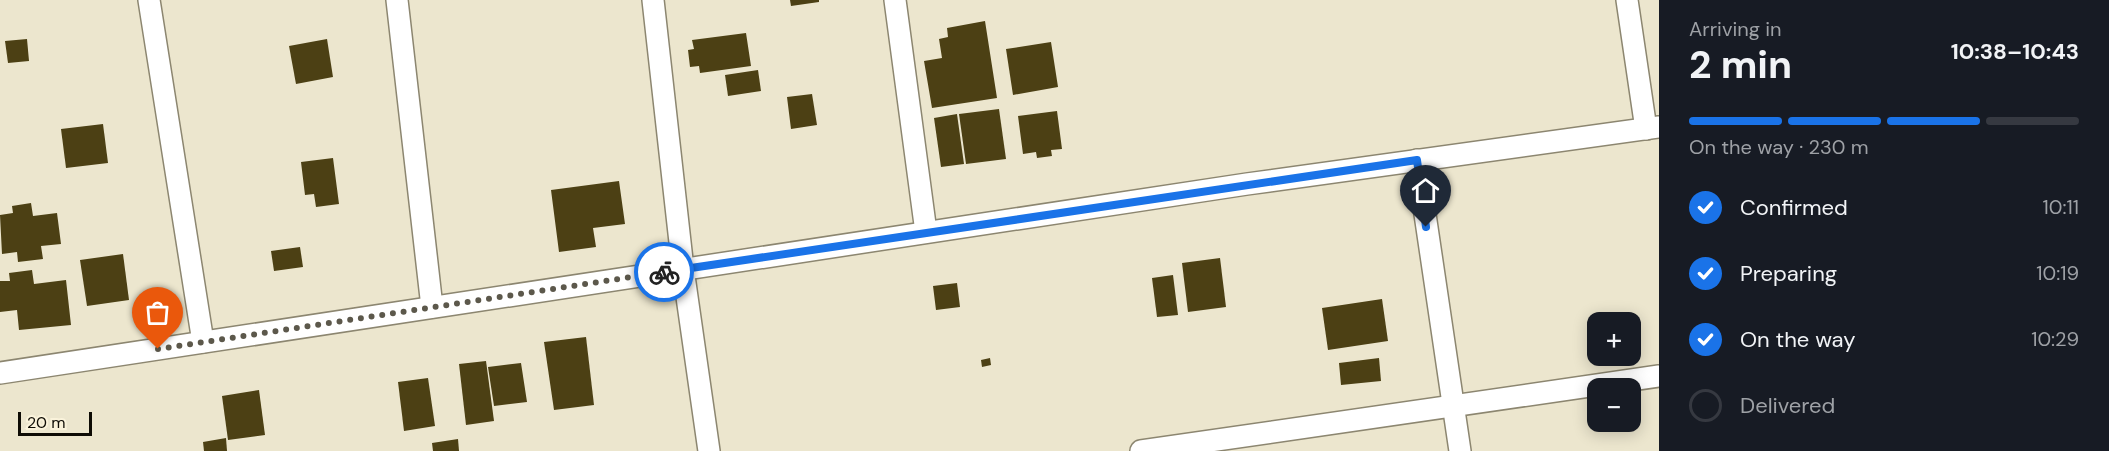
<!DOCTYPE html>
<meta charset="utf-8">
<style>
:root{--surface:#171b24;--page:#242831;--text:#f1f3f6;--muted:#9ea1a6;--line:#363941;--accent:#1a73e8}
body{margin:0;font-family:"DM Sans",sans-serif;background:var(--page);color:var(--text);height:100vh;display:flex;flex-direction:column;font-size:22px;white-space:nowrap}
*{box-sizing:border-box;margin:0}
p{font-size:20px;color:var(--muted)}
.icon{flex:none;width:33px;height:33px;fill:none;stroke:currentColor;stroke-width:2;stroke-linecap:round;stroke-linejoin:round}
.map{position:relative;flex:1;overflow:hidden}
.side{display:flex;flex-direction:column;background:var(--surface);width:450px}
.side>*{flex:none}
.fabs{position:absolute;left:1587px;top:312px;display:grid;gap:12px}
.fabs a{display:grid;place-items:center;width:54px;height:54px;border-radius:12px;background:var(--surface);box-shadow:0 3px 15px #0003;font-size:30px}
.scale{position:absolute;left:18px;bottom:15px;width:74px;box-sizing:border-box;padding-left:6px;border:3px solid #0e0c05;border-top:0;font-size:16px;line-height:21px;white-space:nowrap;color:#0e0c05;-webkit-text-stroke:4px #faf3db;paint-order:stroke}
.pin{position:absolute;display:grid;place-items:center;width:51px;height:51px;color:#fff;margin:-62px -26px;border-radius:50% 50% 50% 0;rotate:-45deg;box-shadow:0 0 6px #0007}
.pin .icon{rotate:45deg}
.courier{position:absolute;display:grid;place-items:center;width:60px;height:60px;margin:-30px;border:4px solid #1a73e8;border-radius:50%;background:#fff;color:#222;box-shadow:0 2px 8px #0007}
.summary em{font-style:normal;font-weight:700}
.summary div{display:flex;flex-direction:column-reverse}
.summary{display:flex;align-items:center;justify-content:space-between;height:102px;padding:0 30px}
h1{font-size:39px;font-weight:700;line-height:45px}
.bar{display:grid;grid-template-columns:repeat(4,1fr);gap:9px 6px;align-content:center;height:72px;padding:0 30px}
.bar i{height:8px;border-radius:4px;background:var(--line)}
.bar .on{background:var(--accent)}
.bar p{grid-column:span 4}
ol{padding:0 30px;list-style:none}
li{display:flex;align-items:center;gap:18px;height:66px}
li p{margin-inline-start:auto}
li .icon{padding:6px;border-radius:50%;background:var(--accent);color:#fff;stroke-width:4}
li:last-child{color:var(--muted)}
li i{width:33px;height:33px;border:3px solid var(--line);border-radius:50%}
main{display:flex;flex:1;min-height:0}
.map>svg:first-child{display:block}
</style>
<main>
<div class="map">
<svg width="1659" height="451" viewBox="0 0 1659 451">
<rect width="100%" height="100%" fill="#ece6ce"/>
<!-- building -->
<g fill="#4c4014">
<polygon points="790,0 819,0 819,2 791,6"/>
<polygon points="985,21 997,98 932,108 924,61 942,58 939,39 948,37 947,28"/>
<polygon points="746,33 751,66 700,73 699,66 690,67 688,50 694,49 692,40"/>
<polygon points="27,39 29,61 8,63 5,41"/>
<polygon points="327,39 333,77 296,84 289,46"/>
<polygon points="1051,42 1058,87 1013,95 1006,49"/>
<polygon points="758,70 761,91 728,96 725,75"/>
<polygon points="812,94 817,125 791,129 787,97"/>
<polygon points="999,109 1006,159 966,164 959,114"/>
<polygon points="1057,111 1062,149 1051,150 1052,156 1037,158 1036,152 1023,154 1018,116"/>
<polygon points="957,114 964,164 941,167 934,118"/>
<polygon points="103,124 108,163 66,168 61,129"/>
<polygon points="333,158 339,204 316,207 314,194 305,195 301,162"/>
<polygon points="619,181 625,224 593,228 596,247 559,252 551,190"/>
<polygon points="31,203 33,216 57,213 61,244 41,246 43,259 18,262 17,252 2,254 0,215 13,213 12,206"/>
<polygon points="300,247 303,267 274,271 271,251"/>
<polygon points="123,254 129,300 87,306 80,260"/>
<polygon points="1220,258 1226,307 1188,312 1182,263"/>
<polygon points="32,270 34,284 66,280 71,325 19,330 17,310 0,312 0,281 10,281 9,273"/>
<polygon points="1173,275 1178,315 1157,317 1152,278"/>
<polygon points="957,283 960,307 936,310 933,286"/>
<polygon points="1382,299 1388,341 1328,350 1322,308"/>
<polygon points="586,337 594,405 554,410 544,342"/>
<polygon points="990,358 991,365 982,367 981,360"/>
<polygon points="1379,358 1381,381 1341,385 1339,363"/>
<polygon points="486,361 494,421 466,425 459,364"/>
<polygon points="521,363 527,402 494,406 488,367"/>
<polygon points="428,378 435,426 404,431 398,382"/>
<polygon points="259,390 265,435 228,440 222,396"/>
<polygon points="226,438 227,451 204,451 203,442"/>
<polygon points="458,439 459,451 433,451 432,443"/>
</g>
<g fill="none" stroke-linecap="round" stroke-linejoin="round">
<!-- minor casing -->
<g stroke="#8c8670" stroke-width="24">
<g id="minor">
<polyline points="149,0 203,342"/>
<polyline points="397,0 432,307"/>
<polyline points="653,0 683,269 709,451"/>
<polyline points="895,0 926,232"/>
<polyline points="1627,0 1646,129"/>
<polyline points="1417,160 1460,451"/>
<polyline points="0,373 1247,184 1659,127"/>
<polyline points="1141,451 1659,376"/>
</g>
</g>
<!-- minor -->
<use href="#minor" stroke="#fff" stroke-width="21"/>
</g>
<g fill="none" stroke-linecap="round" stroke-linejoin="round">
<!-- done -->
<polyline stroke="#5c584b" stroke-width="6" stroke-dasharray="0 10.8" points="158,349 664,272"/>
<!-- route -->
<polyline stroke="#1a73e8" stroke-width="8" points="664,272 1417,160 1426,227"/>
</g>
</svg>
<div class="fabs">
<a>+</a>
<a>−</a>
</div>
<div class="scale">20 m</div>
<div class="pin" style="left:158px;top:349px;background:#ea580c"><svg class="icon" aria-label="bag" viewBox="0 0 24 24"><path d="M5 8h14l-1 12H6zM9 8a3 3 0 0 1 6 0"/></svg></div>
<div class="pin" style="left:1426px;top:227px;background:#1f2937"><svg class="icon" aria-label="home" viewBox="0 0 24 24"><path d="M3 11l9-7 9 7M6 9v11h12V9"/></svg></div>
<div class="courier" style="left:664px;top:272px"><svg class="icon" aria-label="bike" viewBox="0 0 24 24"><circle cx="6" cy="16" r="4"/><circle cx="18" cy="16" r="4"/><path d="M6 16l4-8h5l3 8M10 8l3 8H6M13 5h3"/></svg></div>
</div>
<section class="side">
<div class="summary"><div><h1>2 min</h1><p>Arriving in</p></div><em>10:38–10:43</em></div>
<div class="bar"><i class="on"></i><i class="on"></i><i class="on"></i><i></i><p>On the way · 230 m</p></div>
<ol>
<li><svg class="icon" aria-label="check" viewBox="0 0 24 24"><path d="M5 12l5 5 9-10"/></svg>Confirmed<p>10:11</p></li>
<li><svg class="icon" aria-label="check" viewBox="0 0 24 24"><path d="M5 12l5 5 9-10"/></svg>Preparing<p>10:19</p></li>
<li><svg class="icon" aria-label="check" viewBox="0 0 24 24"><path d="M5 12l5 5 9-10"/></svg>On the way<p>10:29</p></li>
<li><i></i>Delivered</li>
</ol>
</section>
</main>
